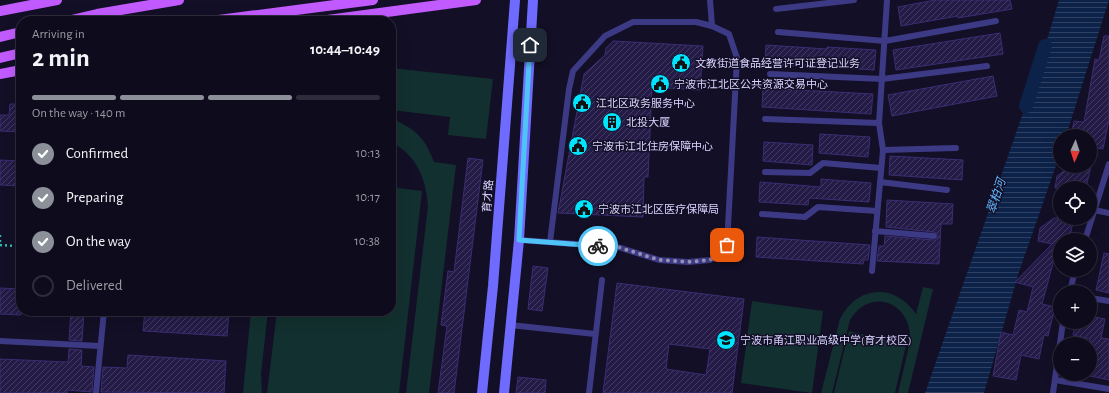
<!DOCTYPE html>
<meta charset="utf-8">
<style>
:root{--surface:#0e0b1c;--page:#171425;--text:#f1f3f6;--muted:#9b9ba3;--line:#2e2b3b;--accent:#8c9099}
body{margin:0;font-family:"Alegreya Sans","Noto Sans SC",sans-serif;background:var(--page);color:var(--text);height:100vh;display:flex;flex-direction:column;font-size:15px;white-space:nowrap}
*{box-sizing:border-box;margin:0}
p{font-size:13px;color:var(--muted)}
.icon{flex:none;width:22px;height:22px;fill:none;stroke:currentColor;stroke-width:2;stroke-linecap:round;stroke-linejoin:round}
.map{position:relative;flex:1;overflow:hidden}
.drawer{position:absolute;left:16px;top:16px;width:380px;height:300px;display:flex;flex-direction:column;background:var(--surface);border-radius:16px;box-shadow:0 4px 16px #0002,0 0 0 1px var(--line)}
.drawer>*{flex:none}
.needle{width:26px;rotate:183deg}
.tools{position:absolute;left:1053px;top:129px;display:grid;gap:8px}
.tools a{display:grid;place-items:center;width:44px;height:44px;border-radius:50%;background:var(--surface);box-shadow:0 4px 16px #0002,0 0 0 1px var(--line);font-size:20px}
.pin{position:absolute;display:grid;place-items:center;width:34px;height:34px;color:#fff;margin:-17px;border-radius:8px;box-shadow:0 2px 6px #0006}
.courier{position:absolute;display:grid;place-items:center;width:40px;height:40px;margin:-20px;border:3px solid #4fc3f7;border-radius:50%;background:#fff;color:#222;box-shadow:0 1px 5px #0007}
.headline em{font-style:normal;font-weight:700}
.headline div{display:flex;flex-direction:column-reverse}
.headline{display:flex;align-items:center;justify-content:space-between;height:68px;padding:0 16px}
h1{font-size:26px;font-weight:700;line-height:30px}
.bar{display:grid;grid-template-columns:repeat(4,1fr);gap:6px 4px;align-content:center;height:48px;padding:0 16px}
.bar i{height:5px;border-radius:3px;background:var(--line)}
.bar .selected{background:var(--accent)}
.bar p{grid-column:span 4}
ol{padding:0 16px;list-style:none}
li{display:flex;align-items:center;gap:12px;height:44px}
li p{margin-inline-start:auto}
li .icon{padding:4px;border-radius:50%;background:var(--accent);color:#fff;stroke-width:4}
li:last-child{color:var(--muted)}
li i{width:22px;height:22px;border:2px solid var(--line);border-radius:50%}
.map>svg:first-child{display:block}
</style>
<div class="map">
<svg width="1109" height="393" viewBox="0 0 1109 393">
<defs>
<pattern id="water-rules" width="6" height="5" patternUnits="userSpaceOnUse"><rect width="6" height="5" fill="#0c2248"/><path d="M0 2.5h6" fill="none" stroke="#2f4163"/></pattern>
<pattern id="building-hatch" width="6" height="6" patternUnits="userSpaceOnUse"><rect width="6" height="6" fill="#241b47"/><path d="M-1 1l2-2M0 6l6-6M5 7l2-2" fill="none" stroke="#433b63"/></pattern>
</defs>
<rect width="100%" height="100%" fill="#130f26"/>
<!-- grass -->
<g fill="#12302f">
<polygon points="391,68 493,79 486,139 448,135 450,117 391,110"/>
<path d="M391,118C416,130 424,136 434,162L456,165L429,393H406L428,206C426,179 417,155 391,142Z"/>
<polygon points="391,187 422,191 399,393 267,393 277,311 391,311"/>
<path d="M923,287L933,289L908,393H898L910,342C913,302 870,286 850,320L832,393H821L840,319C857,285 895,283 916,314Z"/>
<polygon points="752,301 823,311 812,393 741,383"/>
<polygon points="251,311 268,311 261,374 262,393 243,393"/>
<polygon points="849,331 906,345 895,393 834,393"/>
</g>
<!-- water -->
<polygon fill="url(#water-rules)" points="1059,0 1109,0 1066,136 1060,136 1060,154 1018,275 984,393 925,393 1036,76"/>
<g fill="none" stroke-linecap="round" stroke-linejoin="round">
<!-- canal -->
<polyline stroke="#0c2248" stroke-width="14" points="1026,106 1045,46"/>
</g>
<!-- building -->
<g fill="url(#building-hatch)" stroke="#3b2d73" fill-rule="evenodd">
<polygon points="935,0 1010,0 1012,9 958,18 958,16 901,26 898,7"/>
<polygon points="1000,33 1003,54 896,70 893,50"/>
<polygon points="1104,36 1109,36 1109,120 1103,149 1090,147 1090,136 1071,136 1074,121 1084,122 1095,59 1099,60"/>
<polygon points="613,41 703,46 700,90 652,87 648,177 644,177 643,217 558,213 584,74 605,55 606,48"/>
<polygon points="766,45 827,49 827,47 876,50 874,70 814,66 814,67 765,64"/>
<polygon points="993,76 997,96 892,116 888,95"/>
<polygon points="763,88 873,94 871,114 762,107"/>
<polygon points="10,104 21,104 21,132 0,131 0,115 9,115"/>
<polygon points="820,134 870,137 868,157 819,153"/>
<polygon points="764,142 813,145 812,165 763,161"/>
<polygon points="890,156 963,160 962,180 889,175"/>
<polygon points="468,158 483,160 454,393 438,393 447,326 441,325 448,271 454,272"/>
<polygon points="0,160 21,161 21,186 0,185"/>
<polygon points="1071,166 1091,166 1086,188 1055,188 1057,176"/>
<polygon points="821,179 871,183 869,202 809,198 808,205 759,202 760,182 821,187"/>
<polygon points="887,200 953,204 952,224 941,224 939,264 877,261 879,246 884,246 885,236 934,240 936,240 938,237 938,234 934,232 886,227"/>
<polygon points="1054,218 1074,218 1069,240 1060,240 1060,245 1058,245 1042,304 1055,307 1048,336 1044,335 1039,359 1021,355 1016,380 993,376 1001,332 1013,335 1019,310 1027,312 1033,287 1015,282 1052,244 1038,241 1040,228"/>
<polygon points="757,237 870,245 868,260 864,260 863,264 756,257"/>
<polygon points="1104,253 1109,254 1109,293 1096,290"/>
<polygon points="533,266 548,268 542,311 528,309"/>
<path d="M617,283L744,299L732,393H603ZM669,344L710,349L706,375L666,369Z"/>
<polygon points="0,288 21,289 21,315 0,314"/>
<polygon points="71,311 84,311 82,341 69,340"/>
<polygon points="145,311 229,311 227,336 143,331"/>
<polygon points="1090,316 1105,319 1101,338 1109,339 1109,380 1090,376 1090,339 1073,335 1076,322 1090,322"/>
<polygon points="69,349 82,350 81,366 94,367 92,392 67,390 67,393 0,393 0,359 68,362"/>
<polygon points="128,355 226,361 224,393 101,392 103,367 127,368"/>
<polygon points="518,377 546,380 545,393 516,393"/>
</g>
<g fill="none" stroke-linecap="round" stroke-linejoin="round">
<!-- path -->
<g stroke="#2fb8b0" stroke-width="2.5" stroke-dasharray="2 3" stroke-linecap="butt">
<polyline points="0,235 0,245"/>
<polyline points="0,245 15,246"/>
</g>
<!-- service -->
<g stroke="#3d3a85" stroke-width="6">
<polyline points="710,0 712,26"/>
<polyline points="776,9 854,0"/>
<polyline points="778,32 885,41 996,21"/>
<polyline points="770,74 882,79 987,66"/>
<polyline points="765,119 879,123"/>
<polyline points="883,150 956,148"/>
<polyline points="765,172 810,173 823,163 881,168"/>
<polyline points="880,182 947,190"/>
<polyline points="1094,210 1109,213"/>
<polyline points="762,214 805,217 818,207 877,211"/>
<polyline points="875,231 934,236"/>
<polyline points="519,240 618,247 659,260 688,262 710,260 719,255 727,245 737,58 729,34 712,26 696,22 633,22 605,36 573,71 569,89 550,242"/>
<polyline points="1085,240 1109,164"/>
<polyline points="872,271 883,150 879,123 887,0"/>
<polyline points="1070,292 1075,270"/>
<polyline points="1090,298 1109,301"/>
<polyline points="510,325 595,334"/>
<polyline points="0,341 100,346"/>
<polyline points="1055,380 1109,389"/>
<polyline points="96,393 104,311"/>
<polyline points="589,393 602,280"/>
<polyline points="1053,393 1063,322"/>
</g>
<!-- secondary -->
<g stroke="#6f6bff" stroke-width="10">
<polyline points="482,393 493,286 515,0"/>
<polyline points="504,393 519,240 533,0"/>
</g>
<!-- primary -->
<g stroke="#c25bff" stroke-width="10">
<polyline points="0,11 57,0"/>
<polyline points="67,21 97,14 179,0"/>
<polyline points="211,21 373,0"/>
<polyline points="320,21 476,0"/>
<polyline points="0,37 21,32"/>
<polyline points="0,58 21,53"/>
<polyline points="0,74 21,70"/>
</g>
</g>
<g fill="none" stroke-linecap="round" stroke-linejoin="round">
<!-- done -->
<polyline stroke="#948fb3" stroke-width="4" stroke-dasharray="0 7.2" points="598,246 618,247 659,260 688,262 710,260 719,255 727,245"/>
<!-- route -->
<polyline stroke="#4fc3f7" stroke-width="5" points="530,45 519,240 598,246"/>
</g>
<!-- icons -->
<defs>
<g id="civic-disc" transform="scale(1)"><circle r="9.5" fill="#00e5ff" stroke="#130f26"/><path d="M-.6-6.5H3V-4.5H.6V-3L4-1V1h2V6H-6V1h2V-1L-.6-3ZM-1.2 2.5V6h2.4V2.5Z" fill="#111"/></g>
<g id="building-disc" transform="scale(1)"><circle r="9.5" fill="#00e5ff" stroke="#130f26"/><path d="M-4-6H4V6H1V3H-1V6H-4ZM-2.5-4.3h1.7v1.8h-1.7ZM.8-4.3h1.7v1.8H.8ZM-2.5-1h1.7V.8h-1.7ZM.8-1h1.7V.8H.8Z" fill="#111"/></g>
<g id="school-disc" transform="scale(1)"><circle r="9.5" fill="#00e5ff" stroke="#130f26"/><path d="M0-5L7-2L0 1L-7-2ZM-4 1L0 2.5L4 1V4Q0 6-4 4Z" fill="#111"/></g>
</defs>
<g fill-rule="evenodd">
<use href="#civic-disc" x="681" y="63"/>
<use href="#civic-disc" x="660" y="84"/>
<use href="#civic-disc" x="582" y="103"/>
<use href="#building-disc" x="612" y="122"/>
<use href="#civic-disc" x="578" y="146"/>
<use href="#civic-disc" x="584" y="209"/>
<use href="#school-disc" x="726" y="340"/>
</g>
<g text-anchor="middle" dominant-baseline="central" stroke-width="3" stroke-linejoin="round" paint-order="stroke">
<!-- poi labels -->
<g font-size="11" fill="#d9d4ff" stroke="#130f26" text-anchor="start">
<text x="695" y="63">文教街道食品经营许可证登记业务</text>
<text x="674" y="84">宁波市江北区公共资源交易中心</text>
<text x="596" y="103">江北区政务服务中心</text>
<text x="626" y="122">北投大厦</text>
<text x="592" y="146">宁波市江北住房保障中心</text>
<text x="598" y="209">宁波市江北区医疗保障局</text>
<text x="740" y="340">宁波市甬江职业高级中学(育才校区)</text>
</g>
<!-- street labels -->
<g font-size="11" fill="#d9d4ff" stroke="#130f26">
<text transform="translate(488 196) rotate(-86)">育才路</text>
</g>
<!-- water labels -->
<g font-size="12" font-style="italic" fill="#62b6ff" stroke="#130f26">
<text transform="translate(996 196) rotate(-72)">翠柏河</text>
</g>
</g>
</svg>
<div class="tools">
<a><svg class="needle" viewBox="-14 -14 28 28"><path d="M0-13l5 13h-10z" fill="#e53935"/><path d="M0 13l5-13h-10z" fill="#9b9ba3"/></svg></a>
<a><svg class="icon" aria-label="locate" viewBox="0 0 24 24"><circle cx="12" cy="12" r="6"/><path d="M12 2v4M12 18v4M2 12h4M18 12h4"/></svg></a>
<a><svg class="icon" aria-label="layers" viewBox="0 0 24 24"><path d="M12 4l9 5-9 5-9-5zM3 14l9 5 9-5"/></svg></a>
<a>+</a>
<a>−</a>
</div>
<div class="pin" style="left:727px;top:245px;background:#ea580c"><svg class="icon" aria-label="bag" viewBox="0 0 24 24"><path d="M5 8h14l-1 12H6zM9 8a3 3 0 0 1 6 0"/></svg></div>
<div class="pin" style="left:530px;top:45px;background:#1f2937"><svg class="icon" aria-label="home" viewBox="0 0 24 24"><path d="M3 11l9-7 9 7M6 9v11h12V9"/></svg></div>
<div class="courier" style="left:598px;top:246px"><svg class="icon" aria-label="bike" viewBox="0 0 24 24"><circle cx="6" cy="16" r="4"/><circle cx="18" cy="16" r="4"/><path d="M6 16l4-8h5l3 8M10 8l3 8H6M13 5h3"/></svg></div>
<section class="drawer">
<div class="headline"><div><h1>2 min</h1><p>Arriving in</p></div><em>10:44–10:49</em></div>
<div class="bar"><i class="selected"></i><i class="selected"></i><i class="selected"></i><i></i><p>On the way · 140 m</p></div>
<ol>
<li><svg class="icon" aria-label="check" viewBox="0 0 24 24"><path d="M5 12l5 5 9-10"/></svg>Confirmed<p>10:13</p></li>
<li><svg class="icon" aria-label="check" viewBox="0 0 24 24"><path d="M5 12l5 5 9-10"/></svg>Preparing<p>10:17</p></li>
<li><svg class="icon" aria-label="check" viewBox="0 0 24 24"><path d="M5 12l5 5 9-10"/></svg>On the way<p>10:38</p></li>
<li><i></i>Delivered</li>
</ol>
</section>
</div>
